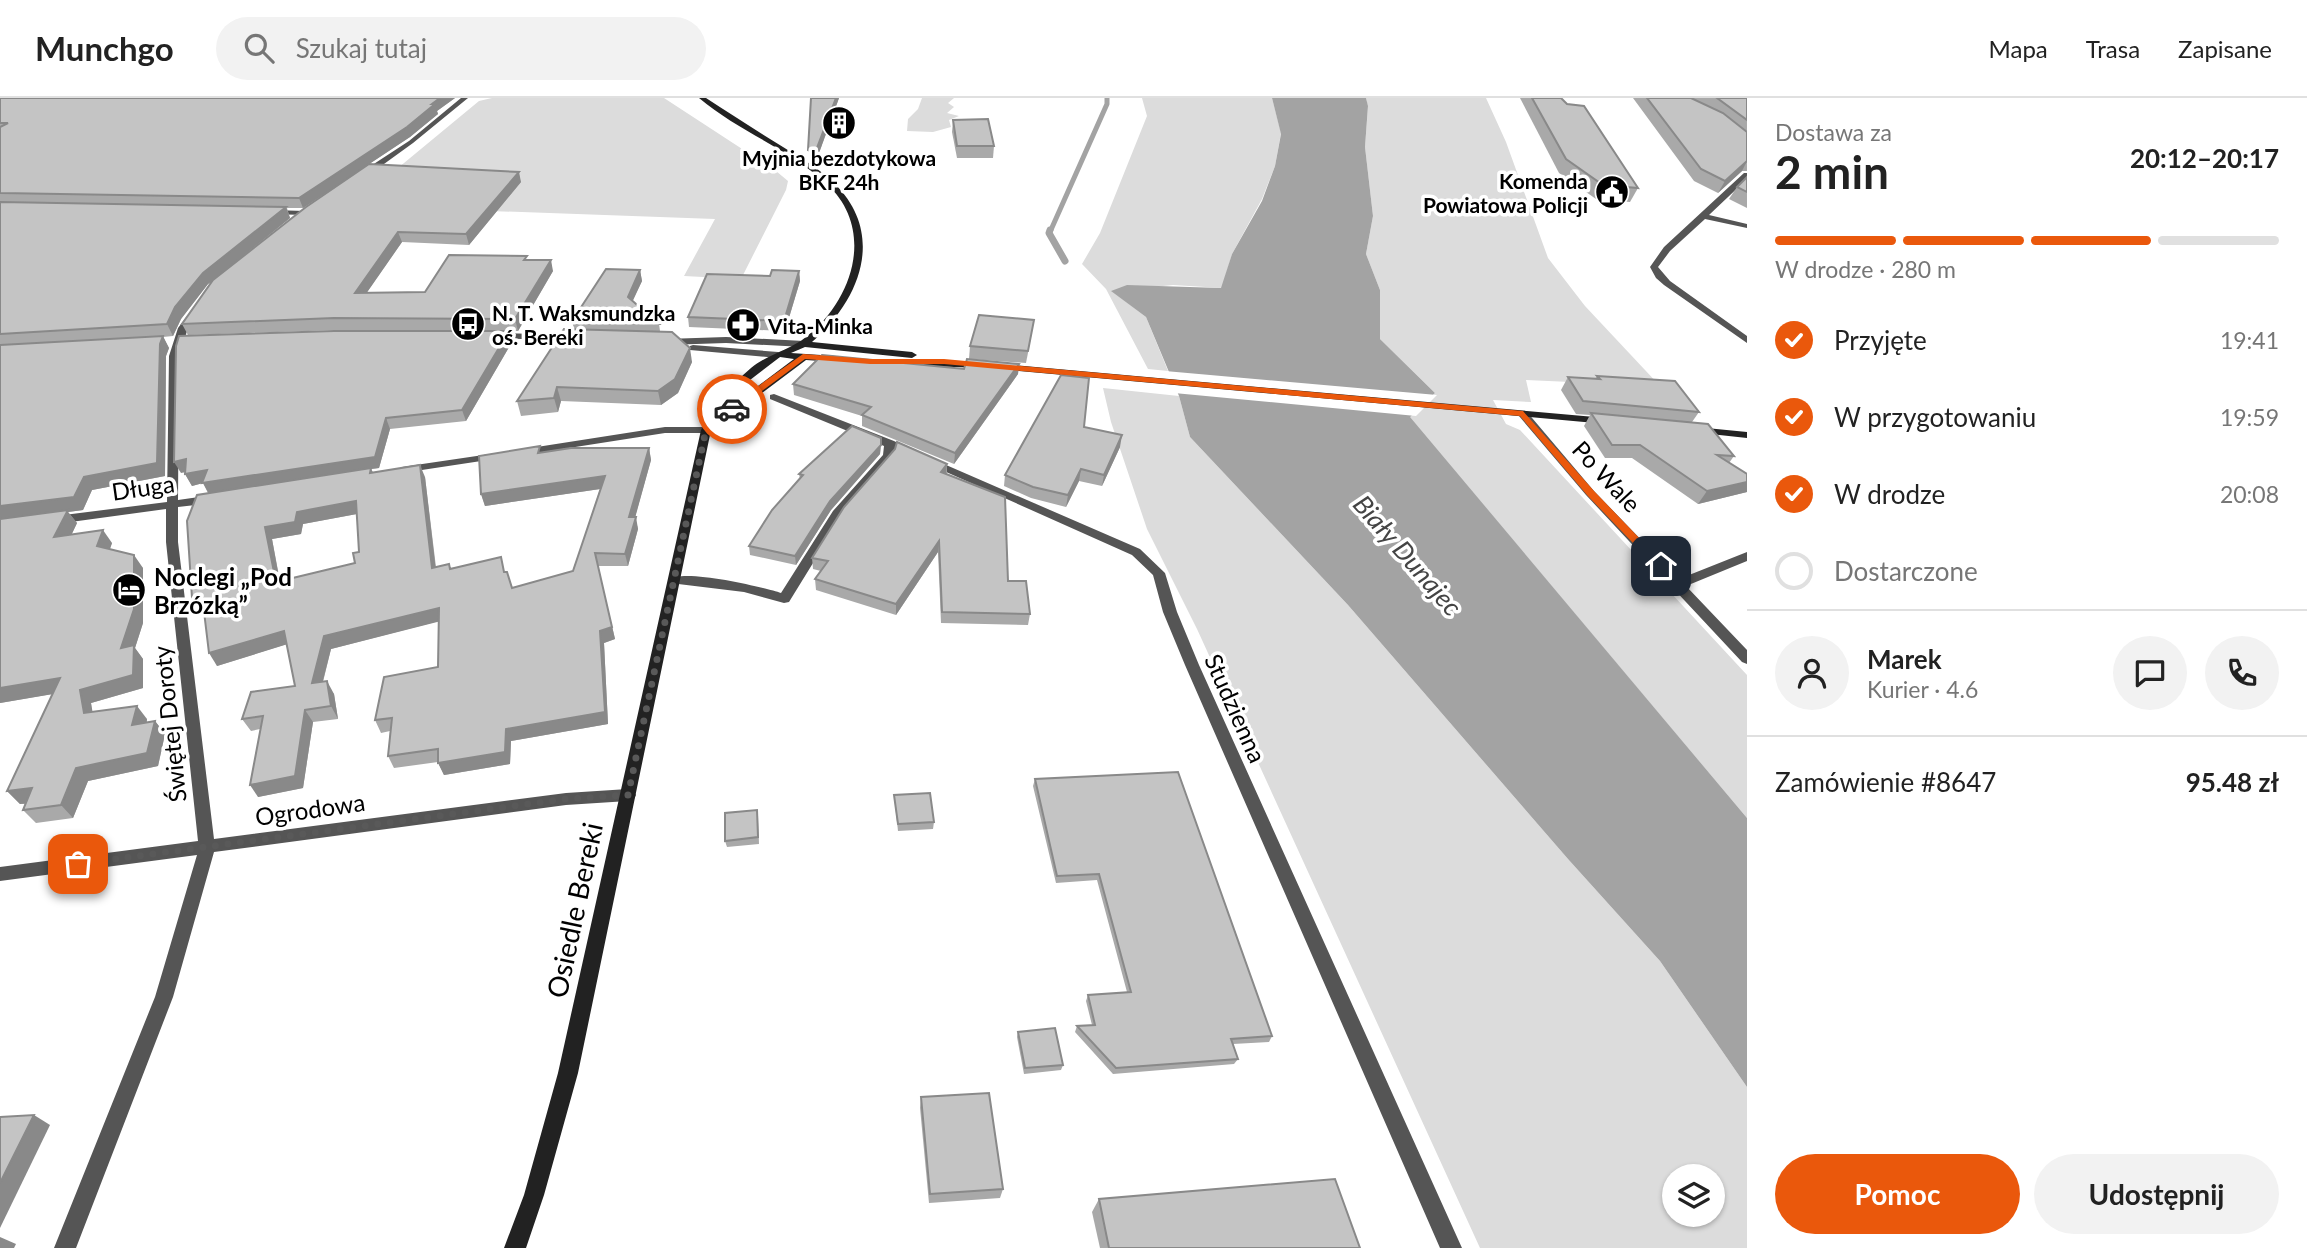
<!DOCTYPE html>
<html lang="pl">
<meta charset="utf-8">
<style>
:root{--surface:#fff;--page:#f2f2f2;--text:#222;--muted:#767676;--line:#e0e0e0;--accent:#ea580c}
body{margin:0;font-family:Lato,sans-serif;background:var(--page);color:var(--text);height:100vh;display:flex;flex-direction:column;font-size:26px;white-space:nowrap}
*{box-sizing:border-box;margin:0}
p{font-size:23px;color:var(--muted)}
.icon{flex:none;width:38px;height:38px;fill:none;stroke:currentColor;stroke-width:2;stroke-linecap:round;stroke-linejoin:round}
.map{position:relative;flex:1;overflow:hidden}
.side{display:flex;flex-direction:column;background:var(--surface);width:560px}
.side>*{flex:none}
.buttons{position:absolute;left:1662px;top:1066px;display:grid;gap:14px}
.buttons a{display:grid;place-items:center;width:63px;height:63px;border-radius:50%;background:var(--surface);box-shadow:0 2px 5px #0004;font-size:35px}
.pin{position:absolute;display:grid;place-items:center;width:60px;height:60px;color:#fff;margin:-30px;border-radius:14px;box-shadow:0 4px 10px #0006}
.courier{position:absolute;display:grid;place-items:center;width:70px;height:70px;margin:-35px;border:5px solid #ea580c;border-radius:50%;background:#fff;color:#222;box-shadow:0 2px 9px #0007}
.headline em{font-style:normal;font-weight:700}
.headline div{display:flex;flex-direction:column-reverse}
.headline{display:flex;align-items:center;justify-content:space-between;height:119px;padding:0 28px}
h1{font-size:46px;font-weight:700;line-height:52px}
.bar{display:grid;grid-template-columns:repeat(4,1fr);gap:10px 7px;align-content:center;height:84px;padding:0 28px}
.bar i{height:9px;border-radius:5px;background:var(--line)}
.bar .current{background:var(--accent)}
.bar p{grid-column:span 4}
.line{display:flex;align-items:center;gap:18px;padding:0 28px;border-top:2px solid var(--line)}
.line div{flex:1}
.round{display:grid;place-items:center;flex:none;width:74px;height:74px;border-radius:37px;background:var(--page)}
ol{padding:0 28px;list-style:none}
li{display:flex;align-items:center;gap:21px;height:77px}
li p{margin-inline-start:auto}
li .icon{padding:7px;border-radius:50%;background:var(--accent);color:#fff;stroke-width:4}
li:last-child{color:var(--muted)}
li i{width:38px;height:38px;border:4px solid var(--line);border-radius:50%}
.button{display:flex;gap:14px;margin-top:auto;padding:14px 28px}
.button a{flex:1;height:80px;border-radius:42px;background:var(--accent);color:#fff;font-size:28px;font-weight:700;line-height:80px;text-align:center}
.button a+a{background:var(--page);color:var(--text)}
header{display:flex;align-items:center;gap:42px;box-sizing:border-box;height:98px;padding:0 35px;background:var(--surface);border-bottom:2px solid var(--line)}
header strong{font-size:33px}
nav{display:flex;gap:38px;margin-inline-start:auto;font-size:24px}
.search{width:490px;height:63px;background:var(--page);display:flex;align-items:center;gap:18px;box-sizing:border-box;padding:0 24px;border-radius:38px;color:var(--muted);font-size:26px}
main{display:flex;flex:1;min-height:0}
.map>svg:first-child{display:block}
</style>
<header>
<strong>Munchgo</strong>
<div class="search"><svg class="icon" aria-label="search" viewBox="0 0 24 24"><circle cx="10" cy="10" r="6"/><path d="M15 15l6 6"/></svg>Szukaj tutaj</div>
<nav><a>Mapa</a><a>Trasa</a><a>Zapisane</a></nav>
</header>
<main>
<div class="map">
<svg width="1747" height="1150" viewBox="0 0 1747 1150">
<rect width="100%" height="100%" fill="#fff"/>
<!-- green -->
<g fill="#dcdcdc" fill-rule="evenodd">
<polygon points="492,0 664,0 776,73 788,83 786,92 741,181 684,178 715,121 352,108 479,3"/>
<polygon points="922,0 954,0 948,5 954,9 947,15 959,18 949,22 951,29 933,34 907,33 908,21 918,11"/>
<polygon points="1142,0 1272,0 1281,35 1275,68 1262,101 1232,156 1222,190 1173,187 1112,193 1146,219 1168,273 1148,271 1106,191 1082,166 1100,135 1147,18"/>
<polygon points="1366,0 1486,0 1506,44 1548,160 1585,208 1660,288 1526,282 1531,304 1493,302 1506,326 1520,332 1747,577 1747,720 1409,319 1435,295 1380,241 1380,192 1366,156 1373,118 1365,49 1368,9"/>
<path d="M1103,290L1179,298L1190,339L1348,507L1568,761L1660,863L1747,989V1150H1480L1197,531L1147,431L1111,324ZM1675,1078H1713V1116H1675Z"/>
</g>
<!-- water -->
<polygon fill="#a3a3a3" points="1272,0 1366,0 1368,8 1365,49 1373,118 1366,156 1380,192 1380,241 1435,295 1410,319 1747,720 1747,989 1660,863 1568,761 1348,507 1190,339 1179,298 1146,219 1111,193 1127,187 1221,190 1232,156 1262,103 1275,68 1281,36"/>
<!-- pier -->
<polygon fill="#fff" points="1165,273 1437,297 1416,318 1174,295"/>
<g fill="none" stroke-linecap="round" stroke-linejoin="round">
<!-- stream-far1 -->
<polyline stroke="#a3a3a3" stroke-width="5" points="1050,134 1107,6 1107,0"/>
<!-- stream -->
<polyline stroke="#a3a3a3" stroke-width="7" points="1050,132 1049,135 1065,163"/>
<!-- street -->
<g fill="#555" fill-rule="evenodd">
<polygon points="461,0 468,0 413,45 366,79 360,79 360,75 409,43"/>
<polygon points="1744,75 1747,75 1747,81 1709,117 1747,126 1747,130 1705,121 1670,153 1658,169 1670,183 1747,238 1747,245 1664,187 1656,180 1650,169 1664,149"/>
<polygon points="271,112 306,113 310,115 306,117 268,116 267,114"/>
<polygon points="191,213 199,215 188,230 179,258 178,402 213,397 219,401 213,405 178,409 178,444 214,741 566,695 628,691 634,693 636,697 634,701 628,703 566,707 214,754 173,899 76,1150 54,1150 155,899 197,757 0,783 0,769 198,743 166,444 166,411 56,426 50,422 56,418 167,404 169,258 178,230"/>
<polygon points="494,235 576,237 581,240 576,243 491,240 489,238"/>
<polygon points="726,239 804,243 809,246 804,249 726,245 666,247 661,244 666,241"/>
<polygon points="693,247 778,254 783,257 778,260 690,252 690,248"/>
<path d="M774,296L894,343L918,355L912,358L895,352L893,360L842,418L789,504L784,505L744,494L670,485L669,482C682,470 762,489 781,495L833,413L883,357L884,348L770,301V297Z"/>
<polygon points="1523,313 1527,314 1594,393 1679,481 1747,454 1747,463 1686,488 1747,552 1747,566 1742,564 1586,397 1519,318 1518,316"/>
<polygon points="665,329 706,329 711,332 706,335 665,335 524,357 518,354 524,351"/>
<polygon points="497,355 501,356 501,360 402,375 396,372 402,369"/>
<polygon points="930,360 1140,451 1165,475 1177,514 1199,567 1462,1150 1440,1150 1185,567 1163,514 1153,477 1132,457 926,365 926,361"/>
</g>
<!-- secondary -->
<g fill="#222" fill-rule="evenodd">
<path d="M699,0H706C732,17 757,33 783,49C801,60 820,71 835,86C886,137 860,202 812,244L912,254L917,257L912,260L805,249L791,255L836,258L841,261L836,264L806,262L722,325L716,326L711,332L578,975L544,1097L526,1150H504L524,1097L558,975L701,332C715,310 730,287 751,270C768,256 790,252 806,239C853,202 876,132 827,86C789,51 738,33 699,0ZM780,259L794,261L723,314L750,282Z"/>
<polygon points="873,261 982,264 987,267 982,270 870,266 868,264"/>
<polygon points="1002,266 1606,320 1611,323 1606,326 998,271 997,269"/>
<polygon points="1696,329 1747,334 1747,340 1692,334 1692,330"/>
</g>
</g>
<!-- wall -->
<g fill="#a9a9a9" fill-rule="evenodd">
<path d="M0,0H455L437,13L438,16L410,39L369,66L521,84L469,147L402,144L367,194H425L528,162L553,173L518,233L339,232L188,237L182,226L210,185L208,186L181,221L173,238L163,239L169,250L166,258L165,378L92,392L83,412L68,414L77,425L71,437L112,445L110,451L143,470V525L135,550L143,561V590L91,605L92,614L147,621V624L155,623L165,636L158,668L88,683L73,720L36,725L23,712L25,706H20L7,693L52,596L0,605ZM361,72L253,150L290,120L287,110H303Z"/>
<polygon points="811,0 839,0 815,66 809,62"/>
<polygon points="1520,0 1561,0 1638,90 1630,104 1596,101 1559,75"/>
<polygon points="1633,0 1747,0 1747,73 1742,73 1718,95 1694,83"/>
<polygon points="953,22 994,48 993,60 957,60 952,34"/>
<polygon points="1747,79 1747,110 1729,101 1737,89"/>
<polygon points="640,172 642,183 632,203 659,226 660,233 692,264 678,295 661,307 561,303 558,314 521,318 517,303 574,231 572,223"/>
<polygon points="799,173 800,183 785,233 689,229 688,219 770,178"/>
<polygon points="1032,234 1026,265 969,261 970,248"/>
<path d="M512,244L466,323L390,331L379,370L371,371L373,374L425,379L436,469L449,466L451,471L505,474L513,490L573,473L600,391L485,408L481,396L542,354L649,350L651,362L635,419L638,431L628,468H598L615,541L604,545L608,626L511,643L510,666L444,677L438,664L394,670L388,658L390,633L381,635L375,622L438,569L439,523L331,551L323,584L334,596L338,621L313,624L303,690L258,699L260,631L251,633L242,621L295,588L287,546L217,568L204,511L200,512L192,500L208,395L203,385L192,388L185,376V374L181,375ZM357,416L359,454L355,465L280,483L272,441L301,436L303,426Z"/>
<polygon points="1019,266 1018,276 954,366 862,328 862,318 794,297 793,286"/>
<polygon points="1597,278 1699,314 1692,324 1734,358 1729,365 1747,376 1747,394 1698,406 1632,360 1605,360 1584,328 1590,317 1576,316 1561,292 1568,279 1595,281"/>
<polygon points="1084,329 1120,349 1102,388 1079,383 1066,409 1031,400 1004,388 1005,377"/>
<polygon points="881,349 880,356 831,412 796,467 750,457 749,448 800,381 799,376"/>
<polygon points="947,366 947,376 1008,483 1030,516 1028,527 941,525 938,454 896,517 816,492 815,481 821,473 813,471 812,460"/>
<polygon points="1035,681 1272,938 1269,944 1233,946 1238,961 1234,966 1113,976 1075,934 1077,928 1092,927 1086,903 1088,897 1127,894 1097,782 1056,785 1033,688"/>
<polygon points="894,697 934,724 933,731 898,733"/>
<polygon points="758,718 759,746 727,749 725,743"/>
<polygon points="1018,934 1063,967 1061,972 1024,976 1017,939"/>
<polygon points="921,999 1003,1091 1000,1100 929,1105 920,1010"/>
<polygon points="1099,1101 1360,1150 1100,1150 1092,1114"/>
</g>
<!-- shaded-wall -->
<g fill="#898989">
<polygon points="440,0 455,0 437,13 438,16 410,39 303,110 299,100"/>
<polygon points="836,0 839,0 815,66 815,55"/>
<polygon points="1747,63 1742,73 1718,95 1725,83"/>
<polygon points="519,74 521,84 469,147 466,136"/>
<polygon points="286,109 290,120 208,186 181,221 173,238 167,226 175,209 203,175"/>
<polygon points="398,134 402,144 359,206 355,195"/>
<polygon points="551,162 553,173 518,233 515,221"/>
<polygon points="640,172 642,183 630,209 628,199"/>
<polygon points="799,173 800,183 785,233 784,223"/>
<polygon points="509,233 512,244 466,323 462,312"/>
<polygon points="163,238 169,250 166,258 165,378 92,392 83,412 68,414 77,425 64,453 0,422 0,408 84,379"/>
<polygon points="690,250 692,264 678,295 661,307 658,293"/>
<polygon points="1019,266 1018,276 954,366 955,355"/>
<polygon points="557,289 561,303 558,314 554,300"/>
<polygon points="386,320 390,331 379,370 371,371 376,382 209,396 203,385 192,388 185,376"/>
<polygon points="1122,337 1120,349 1102,388 1104,377"/>
<polygon points="881,340 880,356 831,412 796,467 795,458 830,403"/>
<polygon points="649,350 651,362 632,431 629,419"/>
<polygon points="186,361 193,372 181,375 174,364"/>
<polygon points="947,366 946,377 941,374"/>
<polygon points="420,367 425,379 437,482 432,470"/>
<polygon points="1081,371 1079,383 1066,409 1068,397"/>
<polygon points="605,378 607,390 485,408 481,396"/>
<polygon points="1747,384 1747,394 1698,406 1707,393"/>
<polygon points="356,403 362,415 303,426 301,436 272,441 282,496 276,484 265,429 297,414"/>
<polygon points="636,419 638,431 628,468 625,456"/>
<polygon points="103,432 112,445 106,461 97,448"/>
<polygon points="939,443 938,454 896,517 896,506"/>
<polygon points="595,455 615,541 604,545 608,626 511,643 510,666 444,677 438,665 506,631"/>
<polygon points="134,457 143,470 143,525 135,550 143,561 143,590 91,605 95,628 84,615 80,592 121,550"/>
<polygon points="202,497 210,509 200,512 192,500"/>
<polygon points="439,510 445,522 331,551 319,598 312,585 324,538"/>
<polygon points="284,533 291,545 217,568 209,555"/>
<polygon points="60,580 71,593 0,605 0,590"/>
<polygon points="327,583 334,596 338,621 331,608"/>
<polygon points="137,608 147,621 143,640 132,627"/>
<polygon points="305,612 313,624 303,690 258,699 250,687"/>
<polygon points="155,623 165,636 158,668 88,683 73,720 61,707 76,670"/>
<polygon points="32,690 45,703 20,706 7,693"/>
<polygon points="34,1017 50,1027 0,1130 0,1085"/>
<polygon points="0,1139 16,1146 14,1150 0,1150"/>
</g>
<!-- building -->
<g fill="#c4c4c4" stroke="#898989" stroke-width="2" fill-rule="evenodd">
<polygon points="0,0 440,0 432,6 435,6 407,29 299,100 0,95 0,29 8,25 0,25"/>
<polygon points="811,0 836,0 815,55 808,52"/>
<polygon points="1532,0 1561,0 1567,6 1584,8 1638,90 1603,87 1566,61"/>
<polygon points="1647,0 1691,0 1723,15 1747,34 1747,63 1725,83 1701,71"/>
<polygon points="1717,0 1747,0 1747,22"/>
<polygon points="988,21 994,48 957,48 953,22"/>
<polygon points="369,66 519,74 466,136 398,134 355,195 425,194 449,157 527,158 524,162 551,162 515,221 334,220 182,226 213,182 306,109"/>
<polygon points="1747,79 1747,94 1737,89"/>
<polygon points="0,104 286,109 203,175 175,209 167,226 0,236"/>
<polygon points="606,171 640,172 628,199 659,226 572,223"/>
<polygon points="772,172 799,173 784,223 688,219 707,176 770,178"/>
<polygon points="979,217 1034,222 1028,253 970,248"/>
<polygon points="564,231 672,234 690,250 675,281 658,293 557,289 554,300 517,303"/>
<polygon points="334,233 509,233 462,312 386,320 375,359 202,385 207,372 185,376 186,361 174,364 176,248 179,238"/>
<polygon points="163,238 160,246 157,365 84,379 74,399 0,408 0,247"/>
<polygon points="822,257 964,271 967,261 1019,266 955,355 862,317 871,309 793,286"/>
<polygon points="1061,277 1089,280 1084,329 1122,337 1104,377 1081,371 1068,397 1033,389 1005,377"/>
<polygon points="1597,278 1675,283 1699,314 1583,303 1568,279 1600,281"/>
<polygon points="1591,315 1708,326 1734,358 1717,357 1747,376 1747,384 1707,393 1640,347 1612,347"/>
<polygon points="852,328 881,340 881,347 830,403 795,458 749,448 772,412 803,377 799,376"/>
<polygon points="897,344 947,366 941,374 1005,399 1008,483 1026,483 1030,516 942,514 939,443 896,506 815,481 828,463 812,460 844,409 895,351"/>
<path d="M540,348L538,355L571,350H649L629,419H636L625,456L595,455L612,529L600,533L605,614L506,631L505,654L438,665V651L388,658L392,620L375,622L384,579L438,569L439,510L324,538L312,585L327,583L331,608L305,612L295,678L250,687L263,618L242,621L251,594L295,588L284,533L209,555L202,497L192,500L187,423L197,397L371,370L370,375L420,367L432,470L449,466L450,471L501,459L504,474H507L512,490L573,473L605,378L481,396L479,358ZM356,403L359,454L353,455L355,465L276,484L265,429L295,424L297,414Z"/>
<polygon points="68,412 54,439 103,432 97,448 134,457 134,511 121,550 134,547 133,577 80,592 84,615 137,608 132,627 155,623 147,655 76,670 61,707 23,712 32,690 7,693 60,580 0,590 0,421"/>
<polygon points="1178,674 1272,938 1231,941 1238,961 1116,970 1077,928 1095,927 1088,897 1131,894 1099,776 1057,778 1035,681"/>
<polygon points="930,695 934,724 898,726 894,697"/>
<polygon points="757,712 758,739 725,743 725,715"/>
<polygon points="1055,930 1063,967 1025,970 1018,934"/>
<polygon points="989,995 1003,1091 930,1096 921,999"/>
<polygon points="34,1017 0,1085 0,1019"/>
<polygon points="1335,1081 1360,1150 1109,1150 1099,1101"/>
</g>
<!-- route -->
<polygon fill="#ea580c" points="803,256 870,261 944,261 1523,313 1594,393 1666,468 1657,470 1587,397 1520,318 944,266 870,266 805,261 735,313 729,313 729,309"/>
<g fill="none" stroke-linecap="round" stroke-linejoin="round">
<!-- done -->
<polyline stroke="#595959" stroke-width="7" stroke-dasharray="0 12.6" points="78,766 566,701 628,697 706,332 732,311"/>
</g>
<!-- icons -->
<defs>
<g id="building-disc" transform="scale(1.75)"><circle r="9.5" fill="#000" stroke="#fff"/><path d="M-4-6H4V6H1V3H-1V6H-4ZM-2.5-4.3h1.7v1.8h-1.7ZM.8-4.3h1.7v1.8H.8ZM-2.5-1h1.7V.8h-1.7ZM.8-1h1.7V.8H.8Z" fill="#fff"/></g>
<g id="civic-disc" transform="scale(1.75)"><circle r="9.5" fill="#000" stroke="#fff"/><path d="M-.6-6.5H3V-4.5H.6V-3L4-1V1h2V6H-6V1h2V-1L-.6-3ZM-1.2 2.5V6h2.4V2.5Z" fill="#fff"/></g>
<g id="bus-disc" transform="scale(1.75)"><circle r="9.5" fill="#000" stroke="#fff"/><path d="M-5-6H5V4H4V6H2V4H-2V6H-4V4H-5ZM-3.5-4V0h7V-4ZM-3.5 1.2v1.5H-2V1.2ZM2 1.2v1.5H3.5V1.2Z" fill="#fff"/></g>
<g id="pharmacy-disc" transform="scale(1.75)"><circle r="9.5" fill="#000" stroke="#fff"/><path d="M-2-6h4v4h4v4h-4v4h-4v-4h-4v-4h4Z" fill="#fff"/></g>
<g id="hotel-disc" transform="scale(1.75)"><circle r="9.5" fill="#000" stroke="#fff"/><path d="M-6-4.5h1.5V1H6V5H4.5V3h-9V5H-6ZM-4 0a1.8 1.8 0 1 1 3.6 0ZM.5 0V-2.5h3Q6-2.5 6 0Z" fill="#fff"/></g>
</defs>
<g fill-rule="evenodd">
<use href="#building-disc" x="839" y="25"/>
<use href="#civic-disc" x="1612" y="94"/>
<use href="#bus-disc" x="468" y="226"/>
<use href="#pharmacy-disc" x="743" y="227"/>
<use href="#hotel-disc" x="129" y="492"/>
</g>
<g text-anchor="middle" dominant-baseline="central" stroke-width="7" stroke-linejoin="round" paint-order="stroke">
<!-- far-poi labels -->
<g font-size="21" font-weight="bold" fill="#000" stroke="#fff" text-anchor="start">
<text x="839" y="59" text-anchor="middle">Myjnia bezdotykowa<tspan x="839" dy="24">BKF 24h</tspan></text>
<text x="1588" y="82" text-anchor="end">Komenda<tspan x="1588" dy="24">Powiatowa Policji</tspan></text>
<text x="492" y="214">N. T. Waksmundzka<tspan x="492" dy="24">oś. Bereki</tspan></text>
<text x="768" y="227">Vita-Minka</text>
</g>
<!-- street labels -->
<g font-size="24" fill="#000" stroke="#fff">
<text transform="translate(1607 378) rotate(47)">Po Wale</text>
<text transform="translate(143 389) rotate(-8)">Długa</text>
<text transform="translate(1236 610) rotate(66)">Studzienna</text>
<text transform="translate(169 626) rotate(-96)">Świętej Doroty</text>
<text transform="translate(310 711) rotate(-8)">Ogrodowa</text>
</g>
<!-- poi labels -->
<g font-size="24" font-weight="bold" fill="#000" stroke="#fff" text-anchor="start">
<text x="154" y="478">Noclegi „Pod<tspan x="154" dy="28">Brzózką”</tspan></text>
</g>
<!-- water labels -->
<g font-size="26" font-style="italic" fill="#444" stroke="#fff">
<text transform="translate(1408 457) rotate(49)">Biały Dunajec</text>
</g>
<!-- near-street labels -->
<g font-size="28" fill="#000" stroke="#fff">
<text transform="translate(574 812) rotate(-78)">Osiedle Bereki</text>
</g>
</g>
</svg>
<div class="buttons">
<a><svg class="icon" aria-label="layers" viewBox="0 0 24 24"><path d="M12 4l9 5-9 5-9-5zM3 14l9 5 9-5"/></svg></a>
</div>
<div class="pin" style="left:78px;top:766px;background:#ea580c"><svg class="icon" aria-label="bag" viewBox="0 0 24 24"><path d="M5 8h14l-1 12H6zM9 8a3 3 0 0 1 6 0"/></svg></div>
<div class="pin" style="left:1661px;top:468px;background:#1f2937"><svg class="icon" aria-label="home" viewBox="0 0 24 24"><path d="M3 11l9-7 9 7M6 9v11h12V9"/></svg></div>
<div class="courier" style="left:732px;top:311px"><svg class="icon" aria-label="car" viewBox="0 0 24 24"><path d="M5 17H2v-5l4-1 3-4h7l3 4 3 1v5h-3M9 17h6M6 11h13"/><circle cx="7" cy="17" r="2"/><circle cx="17" cy="17" r="2"/></svg></div>
</div>
<section class="side">
<div class="headline"><div><h1>2 min</h1><p>Dostawa za</p></div><em>20:12–20:17</em></div>
<div class="bar"><i class="current"></i><i class="current"></i><i class="current"></i><i></i><p>W drodze · 280 m</p></div>
<ol>
<li><svg class="icon" aria-label="check" viewBox="0 0 24 24"><path d="M5 12l5 5 9-10"/></svg>Przyjęte<p>19:41</p></li>
<li><svg class="icon" aria-label="check" viewBox="0 0 24 24"><path d="M5 12l5 5 9-10"/></svg>W przygotowaniu<p>19:59</p></li>
<li><svg class="icon" aria-label="check" viewBox="0 0 24 24"><path d="M5 12l5 5 9-10"/></svg>W drodze<p>20:08</p></li>
<li><i></i>Dostarczone</li>
</ol>
<div class="line" style="height:126px"><a class="round"><svg class="icon" aria-label="person" viewBox="0 0 24 24"><circle cx="12" cy="8" r="4"/><path d="M4 21q1-7 8-7t8 7"/></svg></a><div><b>Marek</b><p>Kurier · 4.6</p></div><a class="round"><svg class="icon" aria-label="chat" viewBox="0 0 24 24"><path d="M4 5h16v11H9l-5 4z"/></svg></a><a class="round"><svg class="icon" aria-label="phone" viewBox="0 0 24 24"><path d="M5 4h4l2 5-3 2q2 4 5 5l2-3 5 2v4C11 20 4 13 5 4z"/></svg></a></div>
<div class="line" style="height:91px"><div>Zamówienie #8647</div><b>95.48 zł</b></div>
<div class="button"><a>Pomoc</a><a>Udostępnij</a></div>
</section>
</main>
